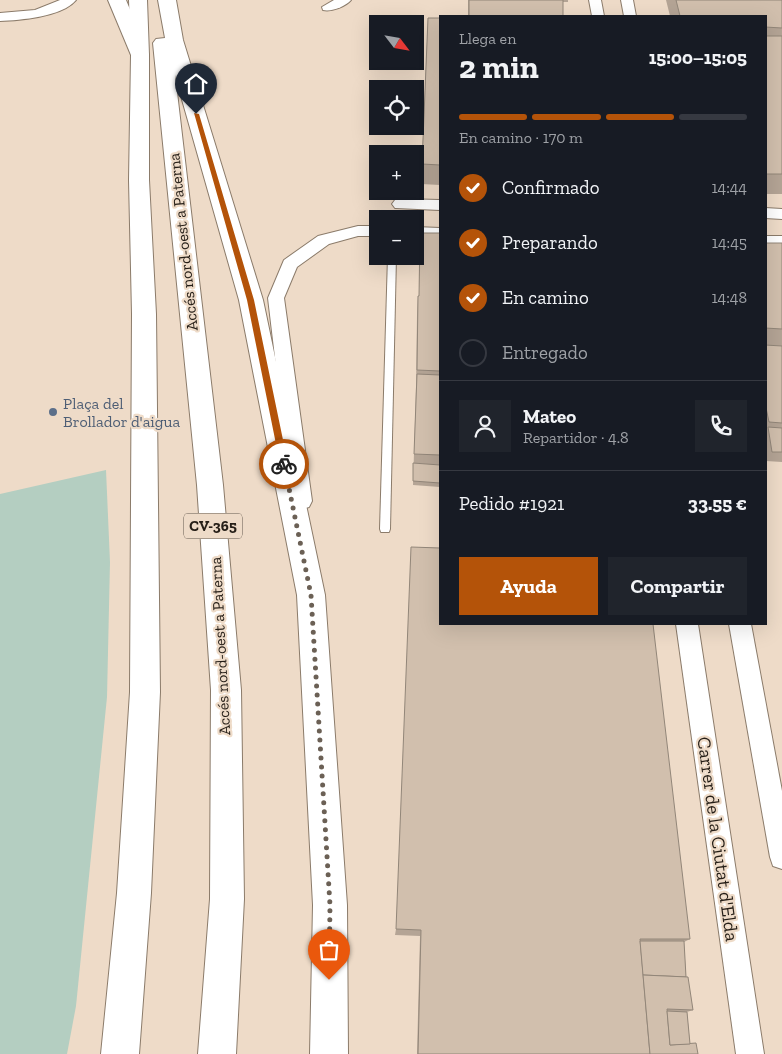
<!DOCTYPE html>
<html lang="es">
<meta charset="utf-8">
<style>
:root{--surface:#171b24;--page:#20242c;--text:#f1f3f6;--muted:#9ea1a6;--line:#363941;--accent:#b45309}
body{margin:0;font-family:"Zilla Slab",serif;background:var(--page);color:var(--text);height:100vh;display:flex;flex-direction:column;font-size:19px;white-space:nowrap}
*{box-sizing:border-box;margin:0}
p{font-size:16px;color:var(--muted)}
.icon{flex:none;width:28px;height:28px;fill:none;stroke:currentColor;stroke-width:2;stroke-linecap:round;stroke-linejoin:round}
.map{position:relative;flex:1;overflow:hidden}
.details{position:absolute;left:439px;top:15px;width:328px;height:610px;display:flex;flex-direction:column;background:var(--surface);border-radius:0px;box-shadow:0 5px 20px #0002}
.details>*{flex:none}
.needle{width:32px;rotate:121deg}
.fabs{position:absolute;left:369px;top:15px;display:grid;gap:10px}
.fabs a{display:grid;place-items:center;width:55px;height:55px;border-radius:0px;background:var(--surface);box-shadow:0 5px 20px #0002;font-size:25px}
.pin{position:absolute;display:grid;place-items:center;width:42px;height:42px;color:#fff;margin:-51px -21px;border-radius:50% 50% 50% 0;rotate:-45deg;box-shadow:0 0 5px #0007}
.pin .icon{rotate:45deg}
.courier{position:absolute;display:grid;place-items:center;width:50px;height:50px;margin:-25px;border:4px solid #b45309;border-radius:50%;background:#fff;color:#222;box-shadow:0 1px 6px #0007}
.head em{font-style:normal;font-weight:700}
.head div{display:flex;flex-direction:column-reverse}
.head{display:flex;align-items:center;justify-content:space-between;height:85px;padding:0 20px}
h1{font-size:32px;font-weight:700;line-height:38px}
.bar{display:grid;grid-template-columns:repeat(4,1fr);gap:8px 5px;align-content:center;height:60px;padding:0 20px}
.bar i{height:6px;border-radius:4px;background:var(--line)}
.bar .on{background:var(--accent)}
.bar p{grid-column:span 4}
.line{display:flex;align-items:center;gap:12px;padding:0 20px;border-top:1px solid var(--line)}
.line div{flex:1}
.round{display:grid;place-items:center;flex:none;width:52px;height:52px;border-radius:0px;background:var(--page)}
ol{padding:0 20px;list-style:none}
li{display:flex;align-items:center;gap:15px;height:55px}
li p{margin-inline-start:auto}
li .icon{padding:5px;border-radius:50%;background:var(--accent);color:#fff;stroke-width:4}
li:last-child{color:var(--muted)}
li i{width:28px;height:28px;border:2px solid var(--line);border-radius:50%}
.cta{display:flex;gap:10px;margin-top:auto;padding:10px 20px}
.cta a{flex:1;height:58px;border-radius:0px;background:var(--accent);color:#fff;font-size:20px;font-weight:700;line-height:58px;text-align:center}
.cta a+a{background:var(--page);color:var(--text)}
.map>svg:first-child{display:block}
</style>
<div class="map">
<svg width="782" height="1054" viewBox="0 0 782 1054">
<rect width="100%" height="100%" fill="#eedbc8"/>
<!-- green -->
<polygon fill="#b4cec1" points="106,470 110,562 107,697 76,1006 67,1054 0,1054 0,494"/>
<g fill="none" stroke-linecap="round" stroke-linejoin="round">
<!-- lane casing -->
<g stroke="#8b7b6a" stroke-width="2">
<polygon id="lane" points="388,256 396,256 390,529 389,532 381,532 380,529"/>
</g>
<!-- street casing -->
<g stroke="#8b7b6a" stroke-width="2">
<g id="street">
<path d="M60,0H76C62,17 21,20 0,21V13L35,10Z"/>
<path d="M334,0H351C346,6 332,12 323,10L322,7Z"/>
<polygon points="589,0 601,0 604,16 592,16"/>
<polygon points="621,0 633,0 636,16 624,16"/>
<polygon points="400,199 440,200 440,210 395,208 392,204 395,200"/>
<polygon points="765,208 782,209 782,219 765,218"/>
<polygon points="358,226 378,226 378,236 358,236 329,244 297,267 284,298 312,501 309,507 302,509 295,507 292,501 268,298 284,260 318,236"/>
<polygon points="415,227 440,228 440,238 415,237"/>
<rect x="765" y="236" width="17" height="10"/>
<polygon points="676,624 698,624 764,1054 736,1054"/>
<polygon points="729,624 751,624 782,791 782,869 773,866 770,857"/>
</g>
</g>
<!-- primary casing -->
<g stroke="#8b7b6a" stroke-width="2">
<g id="primary">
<polygon points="129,0 147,0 149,55 149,180 156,314 160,692 151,893 139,1054 101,1054 117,893 130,692 132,314 129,180 131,55"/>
<polygon points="158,0 176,0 183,40 263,300 325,595 347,905 348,1054 310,1054 313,905 297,595 239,300 175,75 223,485 241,690 244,899 236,1054 198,1054 210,899 211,690 197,485 153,43 156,39 165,38"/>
</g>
</g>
<!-- highway casing -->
<g stroke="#8b7b6a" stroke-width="2">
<polygon id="highway" points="108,0 126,0 149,55 147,59 140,61 133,59 131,55"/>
</g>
<!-- lane -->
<use href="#lane" fill="#fff" fill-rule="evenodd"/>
<!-- street -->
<use href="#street" fill="#fff" fill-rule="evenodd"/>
<!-- primary -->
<use href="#primary" fill="#fff" fill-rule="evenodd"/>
<!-- highway -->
<use href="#highway" fill="#fff" fill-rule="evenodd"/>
</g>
<!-- wall -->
<g fill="#b4a495">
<polygon points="468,0 568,0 568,2 563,2 563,16 468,16"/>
<polygon points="666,0 782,0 782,194 765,194 765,16 670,16"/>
<polygon points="428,18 440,18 440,185 421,184"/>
<polygon points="420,233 440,233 440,487 413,485 416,387 417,315 418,296 419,296"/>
<polygon points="765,243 782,243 782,462 766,461 765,454"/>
<polygon points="396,929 690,939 684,942 686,977 693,1010 687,1012 690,1044 698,1054 417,1054 420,936 395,935"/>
</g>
<!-- building -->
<g fill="#d1bfad" stroke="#928679">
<rect x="469" y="0" width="94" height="16"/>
<polygon points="676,0 782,0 782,28 765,27 765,16 680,16"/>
<polygon points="428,18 440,18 440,165 422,164"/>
<rect x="765" y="36" width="17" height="138"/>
<polygon points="420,233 440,233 440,371 417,370 418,296 419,296"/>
<polygon points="765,243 782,243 782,329 765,328"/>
<polygon points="765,345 782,346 782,423 769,422 765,403"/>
<polygon points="417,374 440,375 440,455 414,454"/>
<polygon points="768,427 782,428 782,452 772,452"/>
<polygon points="413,463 440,465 440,483 413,481"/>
<polygon points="411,547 440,548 440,624 653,624 690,939 640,939 650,1054 418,1054 421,930 396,929"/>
<polygon points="640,941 684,941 686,977 643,975"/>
<polygon points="643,975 688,977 693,1010 667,1009 670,1045 696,1043 698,1054 650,1054"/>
<polygon points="667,1011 687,1012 690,1044 670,1045"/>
</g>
<!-- route -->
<polygon fill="#b45309" points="194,113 199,114 254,300 288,464 284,467 280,464 247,300"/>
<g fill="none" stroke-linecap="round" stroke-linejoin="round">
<!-- done -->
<polyline stroke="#6b6055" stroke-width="5" stroke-dasharray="0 9" points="284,464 311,595 330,905 329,980"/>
</g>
<!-- markers -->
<circle fill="#5c6f8a" stroke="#eedbc8" stroke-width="2" cx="53" cy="412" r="5"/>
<g text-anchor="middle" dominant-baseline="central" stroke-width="4.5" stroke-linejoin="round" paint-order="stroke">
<!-- shield labels -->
<rect fill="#eedbc8" stroke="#61574c" stroke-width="1" x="184" y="513.5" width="58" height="25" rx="4"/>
<g font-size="15" font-weight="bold" fill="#251e17">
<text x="213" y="526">CV-365</text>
</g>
<!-- street labels -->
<g font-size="16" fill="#251e17" stroke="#eedbc8">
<text transform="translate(183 242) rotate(-96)">Accés nord-oest a Paterna</text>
<text transform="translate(220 646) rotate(-93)">Accés nord-oest a Paterna</text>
</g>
<!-- service labels -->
<g font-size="16" fill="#4e5e75" stroke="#eedbc8" text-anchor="start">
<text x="63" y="403">Plaça del<tspan x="63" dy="18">Brollador d'aigua</tspan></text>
</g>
<!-- near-street labels -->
<g font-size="19" fill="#251e17" stroke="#eedbc8">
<text transform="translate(718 839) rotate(82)">Carrer de la Ciutat d'Elda</text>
</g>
</g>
</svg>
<div class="fabs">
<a><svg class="needle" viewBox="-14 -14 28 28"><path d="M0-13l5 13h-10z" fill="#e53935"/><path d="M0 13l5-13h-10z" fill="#9ea1a6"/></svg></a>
<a><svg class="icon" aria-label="locate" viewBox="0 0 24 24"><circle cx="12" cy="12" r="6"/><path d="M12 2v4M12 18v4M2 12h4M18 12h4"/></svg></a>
<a>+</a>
<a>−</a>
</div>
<div class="pin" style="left:329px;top:980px;background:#ea580c"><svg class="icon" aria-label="bag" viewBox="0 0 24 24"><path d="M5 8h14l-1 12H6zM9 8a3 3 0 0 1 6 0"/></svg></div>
<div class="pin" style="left:196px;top:114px;background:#1f2937"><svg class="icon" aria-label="home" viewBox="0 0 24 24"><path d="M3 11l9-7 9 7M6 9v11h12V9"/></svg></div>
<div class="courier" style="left:284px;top:464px"><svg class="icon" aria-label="bike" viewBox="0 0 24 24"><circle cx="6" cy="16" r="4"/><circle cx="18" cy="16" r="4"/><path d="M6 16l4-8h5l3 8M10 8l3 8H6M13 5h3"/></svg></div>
<section class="details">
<div class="head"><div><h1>2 min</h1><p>Llega en</p></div><em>15:00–15:05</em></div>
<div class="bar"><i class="on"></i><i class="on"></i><i class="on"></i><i></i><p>En camino · 170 m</p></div>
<ol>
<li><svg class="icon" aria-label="check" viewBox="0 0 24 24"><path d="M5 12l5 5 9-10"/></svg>Confirmado<p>14:44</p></li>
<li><svg class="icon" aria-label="check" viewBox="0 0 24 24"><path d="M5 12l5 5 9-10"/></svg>Preparando<p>14:45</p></li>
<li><svg class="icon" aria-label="check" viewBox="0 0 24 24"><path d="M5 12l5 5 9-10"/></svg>En camino<p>14:48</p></li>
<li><i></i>Entregado</li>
</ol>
<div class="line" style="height:90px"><a class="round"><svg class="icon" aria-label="person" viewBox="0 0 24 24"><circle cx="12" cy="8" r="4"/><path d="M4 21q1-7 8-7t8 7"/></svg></a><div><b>Mateo</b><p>Repartidor · 4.8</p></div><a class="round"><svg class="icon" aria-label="phone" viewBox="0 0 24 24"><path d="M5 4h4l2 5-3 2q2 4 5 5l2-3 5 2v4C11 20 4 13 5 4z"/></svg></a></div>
<div class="line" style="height:65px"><div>Pedido #1921</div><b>33.55 €</b></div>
<div class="cta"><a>Ayuda</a><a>Compartir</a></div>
</section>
</div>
